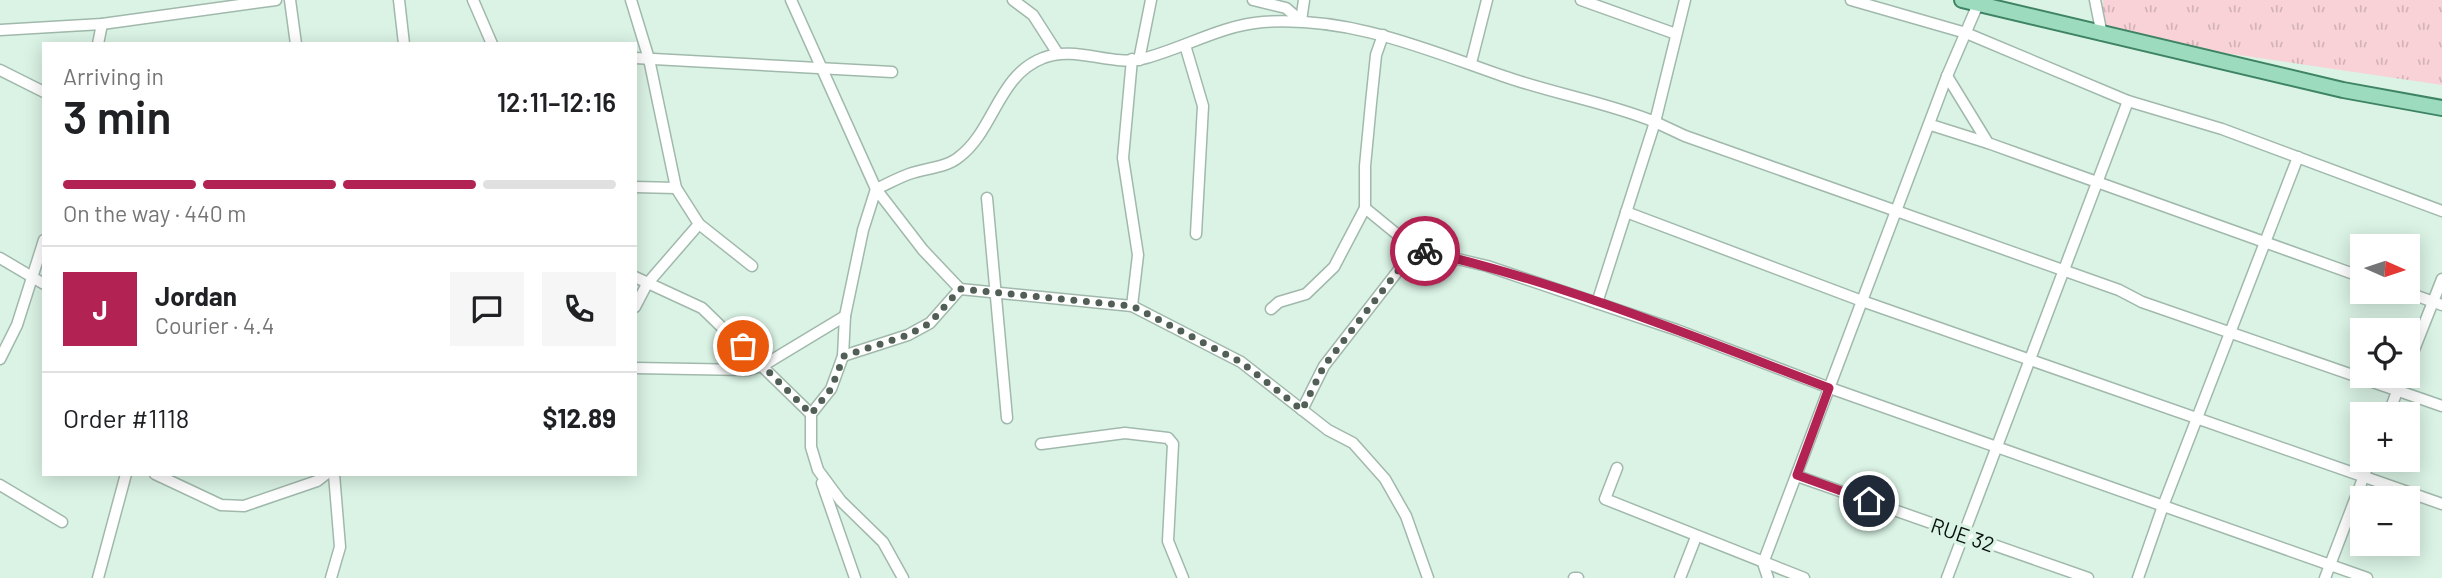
<!DOCTYPE html>
<meta charset="utf-8">
<style>
:root{--surface:#fff;--page:#f6f6f6;--text:#202124;--muted:#757577;--line:#e0e0e0;--accent:#b22252}
body{margin:0;font-family:Barlow,sans-serif;background:var(--page);color:var(--text);height:100vh;display:flex;flex-direction:column;font-size:26px;white-space:nowrap}
*{box-sizing:border-box;margin:0}
p{font-size:23px;color:var(--muted)}
.icon{flex:none;width:38px;height:38px;fill:none;stroke:currentColor;stroke-width:2;stroke-linecap:round;stroke-linejoin:round}
.map{position:relative;flex:1;overflow:hidden}
.drawer{position:absolute;left:42px;top:42px;width:595px;height:434px;display:flex;flex-direction:column;background:var(--surface);border-radius:0px;box-shadow:0 4px 18px #0003}
.drawer>*{flex:none}
.needle{width:46px;rotate:93deg}
.buttons{position:absolute;left:2350px;top:234px;display:grid;gap:14px}
.buttons a{display:grid;place-items:center;width:70px;height:70px;border-radius:0px;background:var(--surface);box-shadow:0 4px 18px #0003;font-size:35px}
.pin{position:absolute;display:grid;place-items:center;width:60px;height:60px;color:#fff;margin:-30px;border:4px solid #fff;border-radius:50%;box-shadow:0 2px 7px #0007}
.courier{position:absolute;display:grid;place-items:center;width:70px;height:70px;margin:-35px;border:5px solid #b22252;border-radius:50%;background:#fff;color:#222;box-shadow:0 2px 9px #0007}
.head em{font-style:normal;font-weight:600}
.head div{display:flex;flex-direction:column-reverse}
.head{display:flex;align-items:center;justify-content:space-between;height:119px;padding:0 21px}
h1{font-size:46px;font-weight:600;line-height:52px}
.bar{display:grid;grid-template-columns:repeat(4,1fr);gap:10px 7px;align-content:center;height:84px;padding:0 21px}
.bar i{height:9px;border-radius:5px;background:var(--line)}
.bar .active{background:var(--accent)}
.bar p{grid-column:span 4}
.line{display:flex;align-items:center;gap:18px;padding:0 21px;border-top:2px solid var(--line)}
.line div{flex:1}
.round{display:grid;place-items:center;flex:none;width:74px;height:74px;border-radius:0px;background:var(--page)}
.map>svg:first-child{display:block}
</style>
<div class="map">
<svg width="2442" height="578" viewBox="0 0 2442 578">
<defs>
<pattern id="park-tufts" width="24" height="20" patternUnits="userSpaceOnUse" patternTransform="scale(1.75)"><rect width="24" height="20" fill="#f9d2d8"/><path d="M3 7l-1-3M5 7V3M7 7l1-3M15 17l-1-3M17 17v-4M19 17l1-3" fill="none" stroke="#d4b3b8"/></pattern>
</defs>
<rect width="100%" height="100%" fill="#daf3e5"/>
<!-- park -->
<polygon fill="url(#park-tufts)" points="2103,0 2442,0 2442,85 2102,35"/>
<g fill="none" stroke-linecap="round" stroke-linejoin="round">
<!-- minor casing -->
<g stroke="#a1b9ac" stroke-width="13">
<g id="minor">
<polyline points="290,0 296,44"/>
<polyline points="399,0 404,44"/>
<polyline points="473,0 492,44"/>
<polyline points="631,0 649,59 676,188 699,224 752,266"/>
<polyline points="791,0 876,189 923,250 960,289 1132,306 1241,362 1328,430 1353,443 1385,479 1406,516 1428,578"/>
<polyline points="1013,0 1033,15 1058,54"/>
<polyline points="1253,0 1286,8 1301,21"/>
<polyline points="1581,0 1676,34"/>
<polyline points="1851,0 1966,33 2128,101 2222,129 2442,211"/>
<polyline points="2095,0 2102,35"/>
<polyline points="1301,21 1304,0"/>
<polyline points="0,30 102,24 276,0"/>
<polyline points="98,44 102,24"/>
<polyline points="1185,45 1203,106 1196,234"/>
<polyline points="635,58 892,72"/>
<polyline points="1132,59 1123,158 1138,255 1132,306"/>
<polyline points="1139,60 1151,0"/>
<polyline points="1471,63 1487,0"/>
<polyline points="0,70 44,92"/>
<polyline points="1947,76 1988,143 2362,277"/>
<polyline points="1931,125 1988,143"/>
<polyline points="635,187 676,188"/>
<polyline points="987,198 1007,418"/>
<polyline points="1365,208 1415,249 1487,266 1677,330 1830,388 2367,578"/>
<polyline points="1626,212 1862,301 2442,504"/>
<polyline points="0,258 44,284"/>
<polyline points="635,277 702,308 811,414"/>
<polyline points="2406,292 2442,305"/>
<polyline points="1597,303 1655,122 1685,136 2119,290 2142,302 2442,406"/>
<polyline points="635,307 647,284 699,224"/>
<polyline points="1271,309 1279,302 1306,294 1334,267 1365,208 1365,166 1371,103 1376,55 1383,35"/>
<polyline points="843,356 908,335 930,323 960,289"/>
<polyline points="0,359 17,325 44,240"/>
<polyline points="2408,365 2442,279"/>
<polyline points="635,368 748,370 764,365 845,316"/>
<polyline points="1302,410 1324,366 1415,249"/>
<polyline points="2388,415 2403,376"/>
<polyline points="1041,444 1125,433 1168,438 1173,444 1168,541 1183,578"/>
<polyline points="1617,468 1605,499 1804,578"/>
<polyline points="155,474 221,505 244,506 317,481 326,474"/>
<polyline points="1797,476 2088,578"/>
<polyline points="822,483 855,578"/>
<polyline points="0,485 62,522"/>
<polyline points="98,578 126,474"/>
<polyline points="331,578 340,547 334,474"/>
<path d="M903,578L883,542L841,501L818,470L811,447V414L831,389L843,356L845,316L863,230L876,189C887,184 898,178 909,174C925,168 946,168 959,157C994,131 998,75 1043,58C1074,45 1111,66 1142,59C1182,49 1222,25 1263,22C1350,16 1425,49 1503,76C1554,94 1606,102 1655,122L1685,0"/>
<polyline points="1574,578 1578,578"/>
<polyline points="1680,578 1696,537"/>
<polyline points="1768,578 1763,563 1947,76 1978,4"/>
<polyline points="1947,578 2128,101"/>
<polyline points="2138,578 2163,506 2298,157"/>
<polyline points="2325,578 2370,460"/>
</g>
</g>
<!-- primary casing -->
<g stroke="#3e8464" stroke-width="18">
<polyline id="primary" points="1962,0 2343,90 2442,108"/>
</g>
<!-- minor -->
<use href="#minor" stroke="#fff" stroke-width="10"/>
<!-- primary -->
<use href="#primary" stroke="#9ddbbf" stroke-width="14"/>
</g>
<g fill="none" stroke-linecap="round" stroke-linejoin="round">
<!-- done -->
<polyline stroke="#515f57" stroke-width="7" stroke-dasharray="0 12.6" points="743,346 811,414 831,389 844,356 908,335 930,323 960,289 1132,306 1241,362 1302,410 1324,366 1415,249 1425,251"/>
<!-- route -->
<path stroke="#b22252" stroke-width="9" d="M1425,251C1564,283 1697,338 1829,388L1797,475L1869,501"/>
</g>
<g text-anchor="middle" dominant-baseline="central" stroke-width="7" stroke-linejoin="round" paint-order="stroke">
<!-- street labels -->
<g font-size="21" fill="#070f0b" stroke="#daf3e5">
<text transform="translate(1963 534) rotate(19)">RUE 32</text>
</g>
</g>
</svg>
<div class="buttons">
<a><svg class="needle" viewBox="-14 -14 28 28"><path d="M0-13l5 13h-10z" fill="#e53935"/><path d="M0 13l5-13h-10z" fill="#757577"/></svg></a>
<a><svg class="icon" aria-label="locate" viewBox="0 0 24 24"><circle cx="12" cy="12" r="6"/><path d="M12 2v4M12 18v4M2 12h4M18 12h4"/></svg></a>
<a>+</a>
<a>−</a>
</div>
<div class="pin" style="left:743px;top:346px;background:#ea580c"><svg class="icon" aria-label="bag" viewBox="0 0 24 24"><path d="M5 8h14l-1 12H6zM9 8a3 3 0 0 1 6 0"/></svg></div>
<div class="pin" style="left:1869px;top:501px;background:#1f2937"><svg class="icon" aria-label="home" viewBox="0 0 24 24"><path d="M3 11l9-7 9 7M6 9v11h12V9"/></svg></div>
<div class="courier" style="left:1425px;top:251px"><svg class="icon" aria-label="bike" viewBox="0 0 24 24"><circle cx="6" cy="16" r="4"/><circle cx="18" cy="16" r="4"/><path d="M6 16l4-8h5l3 8M10 8l3 8H6M13 5h3"/></svg></div>
<section class="drawer">
<div class="head"><div><h1>3 min</h1><p>Arriving in</p></div><em>12:11–12:16</em></div>
<div class="bar"><i class="active"></i><i class="active"></i><i class="active"></i><i></i><p>On the way · 440 m</p></div>
<div class="line" style="height:126px"><b class="round" style="background:var(--accent);color:#fff">J</b><div><b>Jordan</b><p>Courier · 4.4</p></div><a class="round"><svg class="icon" aria-label="chat" viewBox="0 0 24 24"><path d="M4 5h16v11H9l-5 4z"/></svg></a><a class="round"><svg class="icon" aria-label="phone" viewBox="0 0 24 24"><path d="M5 4h4l2 5-3 2q2 4 5 5l2-3 5 2v4C11 20 4 13 5 4z"/></svg></a></div>
<div class="line" style="height:91px"><div>Order #1118</div><b>$12.89</b></div>
</section>
</div>
